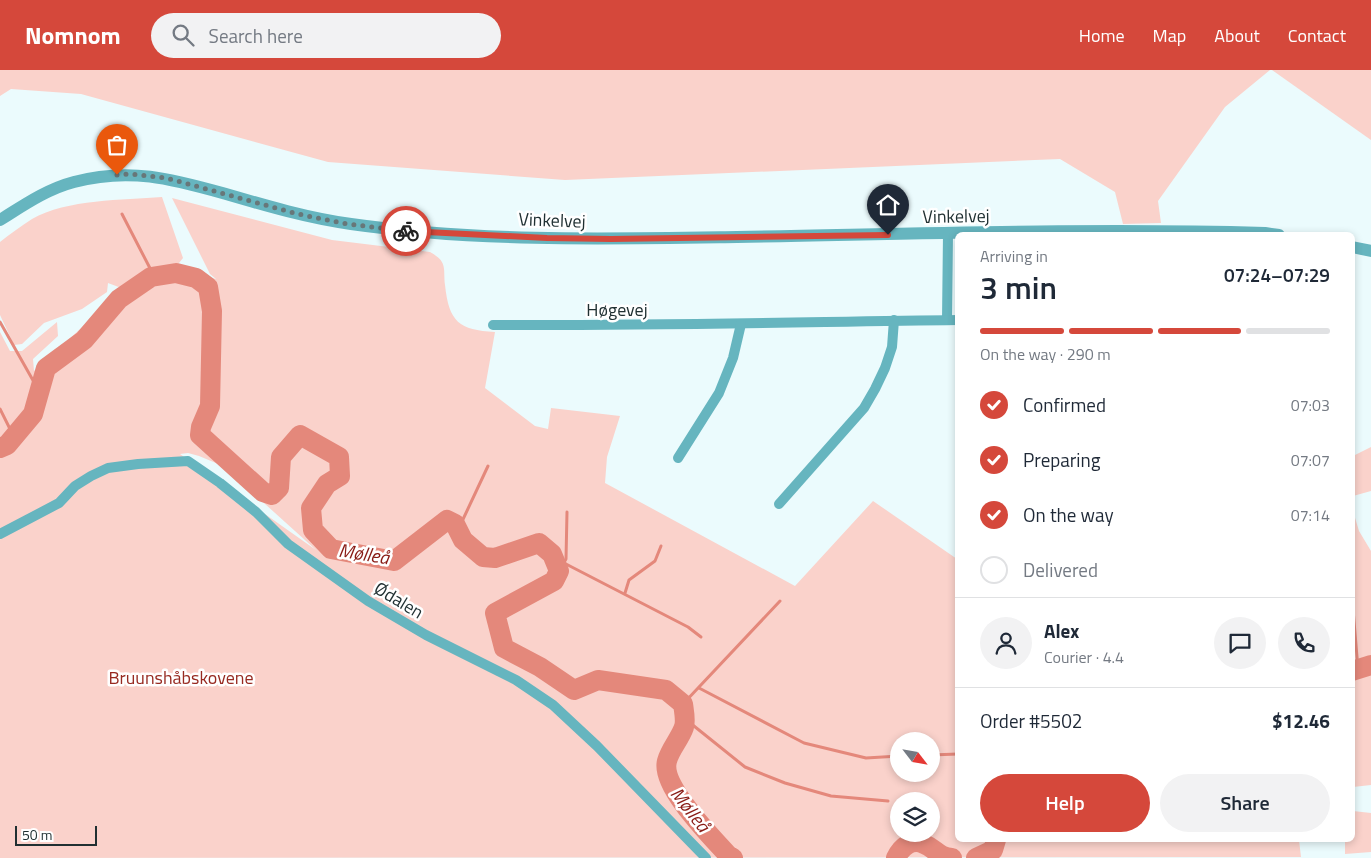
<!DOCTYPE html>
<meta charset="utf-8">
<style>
:root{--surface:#fff;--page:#f2f2f3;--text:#1f2937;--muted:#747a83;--line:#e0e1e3;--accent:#d5483b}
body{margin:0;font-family:"Titillium Web",sans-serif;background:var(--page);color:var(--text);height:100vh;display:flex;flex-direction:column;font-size:19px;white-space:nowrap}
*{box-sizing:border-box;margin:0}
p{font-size:16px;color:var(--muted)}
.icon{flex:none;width:28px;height:28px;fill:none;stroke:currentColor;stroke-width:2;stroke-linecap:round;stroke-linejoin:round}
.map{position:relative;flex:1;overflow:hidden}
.details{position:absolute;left:955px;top:162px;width:400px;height:610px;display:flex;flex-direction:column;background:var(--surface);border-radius:8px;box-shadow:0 2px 8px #0003}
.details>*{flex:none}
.needle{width:32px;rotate:121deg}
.buttons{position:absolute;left:890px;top:662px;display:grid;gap:10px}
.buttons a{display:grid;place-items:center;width:50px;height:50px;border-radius:50%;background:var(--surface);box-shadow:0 2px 8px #0003;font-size:25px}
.scale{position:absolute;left:15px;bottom:12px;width:82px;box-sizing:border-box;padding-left:5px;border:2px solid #203032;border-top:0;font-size:14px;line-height:18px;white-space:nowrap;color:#203032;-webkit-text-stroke:4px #fff;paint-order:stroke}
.pin{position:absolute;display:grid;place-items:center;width:42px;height:42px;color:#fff;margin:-51px -21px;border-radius:50% 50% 50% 0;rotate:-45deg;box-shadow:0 0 5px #0007}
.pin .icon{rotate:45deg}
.courier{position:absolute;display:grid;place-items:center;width:50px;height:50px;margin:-25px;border:4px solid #d5483b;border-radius:50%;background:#fff;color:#222;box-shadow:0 1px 6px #0007}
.summary em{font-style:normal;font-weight:600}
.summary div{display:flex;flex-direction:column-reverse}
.summary{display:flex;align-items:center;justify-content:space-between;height:85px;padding:0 25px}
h1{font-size:32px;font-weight:600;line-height:38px}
.bar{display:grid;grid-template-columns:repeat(4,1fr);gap:8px 5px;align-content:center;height:60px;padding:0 25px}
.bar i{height:6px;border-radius:4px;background:var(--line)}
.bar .current{background:var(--accent)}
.bar p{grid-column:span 4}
.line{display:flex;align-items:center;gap:12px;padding:0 25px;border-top:1px solid var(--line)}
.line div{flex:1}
.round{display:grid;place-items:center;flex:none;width:52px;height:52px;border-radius:26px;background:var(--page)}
ol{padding:0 25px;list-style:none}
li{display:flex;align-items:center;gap:15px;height:55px}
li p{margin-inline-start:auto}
li .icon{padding:5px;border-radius:50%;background:var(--accent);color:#fff;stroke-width:4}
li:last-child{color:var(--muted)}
li i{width:28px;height:28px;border:2px solid var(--line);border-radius:50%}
.button{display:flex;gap:10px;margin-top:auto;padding:10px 25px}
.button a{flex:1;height:58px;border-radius:30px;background:var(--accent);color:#fff;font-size:20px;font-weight:600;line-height:58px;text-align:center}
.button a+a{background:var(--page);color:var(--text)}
header{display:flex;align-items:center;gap:30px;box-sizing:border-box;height:70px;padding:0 25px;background:var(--accent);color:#fff}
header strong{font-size:24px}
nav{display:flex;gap:28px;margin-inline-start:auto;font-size:18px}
.search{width:350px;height:45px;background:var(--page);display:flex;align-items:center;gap:12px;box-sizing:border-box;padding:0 18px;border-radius:28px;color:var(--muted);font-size:19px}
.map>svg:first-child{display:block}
</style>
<header>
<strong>Nomnom</strong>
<div class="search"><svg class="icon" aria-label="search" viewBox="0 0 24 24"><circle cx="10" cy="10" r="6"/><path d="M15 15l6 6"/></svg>Search here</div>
<nav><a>Home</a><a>Map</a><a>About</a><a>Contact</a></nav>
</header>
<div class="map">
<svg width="1371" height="788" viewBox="0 0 1371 788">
<rect width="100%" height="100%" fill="#ebfbfd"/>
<!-- green -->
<g fill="#fad2cb" fill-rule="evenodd">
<polygon points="0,0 1270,0 1225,37 1158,131 1161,153 1123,154 1115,122 1060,89 565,110 328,92 81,24 11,19 0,26"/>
<polygon points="1272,0 1371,0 1371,70"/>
<path d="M162,127L183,188L179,193L153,198L131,215L156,200L179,198L216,209L210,204L172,128L332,170L430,182C448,192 443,198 445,215C449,252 459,260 495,262L485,318L535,356L548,359L551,338L620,346L607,387L605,413L795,516L873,431L957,489L958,770H1299L1301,787L0,788V262L10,281H22L57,252L58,266L33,289L34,301L124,219L108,213L107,222L82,239L44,253L22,274L14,275L0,245V172C10,164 21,156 32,149C67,129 123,130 162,127ZM188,383L199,386L223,396L316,480L180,384ZM899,671H931V704H899ZM899,731H931V764H899Z"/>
<polygon points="1371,377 1371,421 1353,426 1353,386"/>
<polygon points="1353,441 1359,461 1371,481 1371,715 1353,717"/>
<polygon points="1353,741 1371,743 1371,782 1345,784 1345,770 1352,770"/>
</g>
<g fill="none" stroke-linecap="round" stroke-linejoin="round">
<!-- stream -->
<g stroke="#e4887b" stroke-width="3">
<polyline points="122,144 154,206"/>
<polyline points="0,252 39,321"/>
<polyline points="0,339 14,367"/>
<polyline points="458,460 488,396"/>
<polyline points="564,493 688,557 701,567"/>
<polyline points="559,501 566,489 567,442"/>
<polyline points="625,523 629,510 655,491 661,476"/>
<polyline points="1352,527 1358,599"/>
<polyline points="699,618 804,673 866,688 899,686"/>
<polyline points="683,634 780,531"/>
<polyline points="684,648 745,697 785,713 831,726 888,731"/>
<polyline points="931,685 958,684"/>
</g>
<!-- river -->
<g stroke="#e4887b" stroke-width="20">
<path d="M0,378L7,375L33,344L46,298L84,270L119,229L151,207L176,203L196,208L208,217L212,241L210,336L201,357L200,365L263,422L272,425L279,418L281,387L300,365L339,387L340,406L327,414L311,438L313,460L331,479L394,491L447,450L455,454L463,470L483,487L495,488L539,473L552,484L559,501L554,511L495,543L504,578L540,597L574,620L598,610L666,620L683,634C684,641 686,651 684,657C680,669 670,679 667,691C660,716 712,767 728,785L733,788"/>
<polyline points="1352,601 1371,595"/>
<path d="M896,788C901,777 912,768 924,774C936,779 938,787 952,788"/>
<polyline points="976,788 993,780 996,770"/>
</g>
<!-- minor -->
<g stroke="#66b5bf" stroke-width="10">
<polyline points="947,250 948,164"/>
<path d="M493,255C648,256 803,252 958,250"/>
<polyline points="678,388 719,323 733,288 741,254"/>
<polyline points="779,434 864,338 875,319 885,298 892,277 894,250"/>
<polyline points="0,464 59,433 75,416 91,406 108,398 138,394 188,391 220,413 256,442 288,474 368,531 426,565 516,610 553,635 597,676 706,788"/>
</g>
<!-- tertiary -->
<g stroke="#66b5bf" stroke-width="12">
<path d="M0,150C24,135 47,119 74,112C130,97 172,109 226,124C267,136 308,148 351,154C478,172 608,169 737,167C913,164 1089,158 1265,163L1279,165"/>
<polyline points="1352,177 1371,181"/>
</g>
</g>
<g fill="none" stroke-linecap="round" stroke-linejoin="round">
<!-- done -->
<polyline stroke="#677779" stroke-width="5" stroke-dasharray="0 9" points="117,105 130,104 166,108 298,144 347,154 406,161"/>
<!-- route -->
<polyline stroke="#d5483b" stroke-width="6" points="406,161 547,168 611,169 888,165"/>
</g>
<g text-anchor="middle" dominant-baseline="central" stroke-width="5" stroke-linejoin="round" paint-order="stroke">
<!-- street labels -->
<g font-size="18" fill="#203032" stroke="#fff">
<text transform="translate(956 146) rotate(-1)">Vinkelvej</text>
<text transform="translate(552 150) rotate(2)">Vinkelvej</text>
<text x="617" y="239">Høgevej</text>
<text transform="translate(399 530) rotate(31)">Ødalen</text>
</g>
<!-- park labels -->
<g font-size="18" fill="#972a21" stroke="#fff">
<text x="181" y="607">Bruunshåbskovene</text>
</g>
<!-- water labels -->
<g font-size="19" font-style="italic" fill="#881a14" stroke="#fff">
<text transform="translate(364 483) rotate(9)">Mølleå</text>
<text transform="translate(691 739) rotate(52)">Mølleå</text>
</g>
</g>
</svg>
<div class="buttons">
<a><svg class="needle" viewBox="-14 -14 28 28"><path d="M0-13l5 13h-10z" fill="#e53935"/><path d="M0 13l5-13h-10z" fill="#747a83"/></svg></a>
<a><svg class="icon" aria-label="layers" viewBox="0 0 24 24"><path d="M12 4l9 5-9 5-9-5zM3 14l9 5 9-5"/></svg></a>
</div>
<div class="scale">50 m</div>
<div class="pin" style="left:117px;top:105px;background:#ea580c"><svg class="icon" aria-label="bag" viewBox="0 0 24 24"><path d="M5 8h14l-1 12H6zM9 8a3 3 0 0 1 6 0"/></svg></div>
<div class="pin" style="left:888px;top:165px;background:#1f2937"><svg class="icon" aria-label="home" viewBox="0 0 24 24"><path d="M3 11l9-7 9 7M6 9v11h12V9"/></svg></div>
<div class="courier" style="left:406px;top:161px"><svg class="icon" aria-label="bike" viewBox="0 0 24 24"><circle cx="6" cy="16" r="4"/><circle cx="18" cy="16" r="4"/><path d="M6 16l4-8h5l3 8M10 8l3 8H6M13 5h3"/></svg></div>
<section class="details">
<div class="summary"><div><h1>3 min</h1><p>Arriving in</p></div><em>07:24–07:29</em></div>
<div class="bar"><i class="current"></i><i class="current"></i><i class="current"></i><i></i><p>On the way · 290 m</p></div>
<ol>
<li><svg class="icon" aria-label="check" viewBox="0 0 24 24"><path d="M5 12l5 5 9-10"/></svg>Confirmed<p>07:03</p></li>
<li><svg class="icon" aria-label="check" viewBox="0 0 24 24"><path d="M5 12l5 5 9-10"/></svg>Preparing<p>07:07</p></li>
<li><svg class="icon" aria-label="check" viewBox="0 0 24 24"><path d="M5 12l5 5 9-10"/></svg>On the way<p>07:14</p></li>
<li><i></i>Delivered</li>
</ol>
<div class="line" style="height:90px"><a class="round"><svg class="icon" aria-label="person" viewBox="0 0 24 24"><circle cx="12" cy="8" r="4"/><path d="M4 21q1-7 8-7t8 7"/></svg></a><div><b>Alex</b><p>Courier · 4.4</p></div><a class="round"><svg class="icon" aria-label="chat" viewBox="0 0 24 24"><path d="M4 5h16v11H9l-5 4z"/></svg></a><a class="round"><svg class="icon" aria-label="phone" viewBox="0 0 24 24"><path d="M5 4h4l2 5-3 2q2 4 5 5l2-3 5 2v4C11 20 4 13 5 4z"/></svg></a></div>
<div class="line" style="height:65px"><div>Order #5502</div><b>$12.46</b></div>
<div class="button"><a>Help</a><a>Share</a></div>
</section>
</div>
